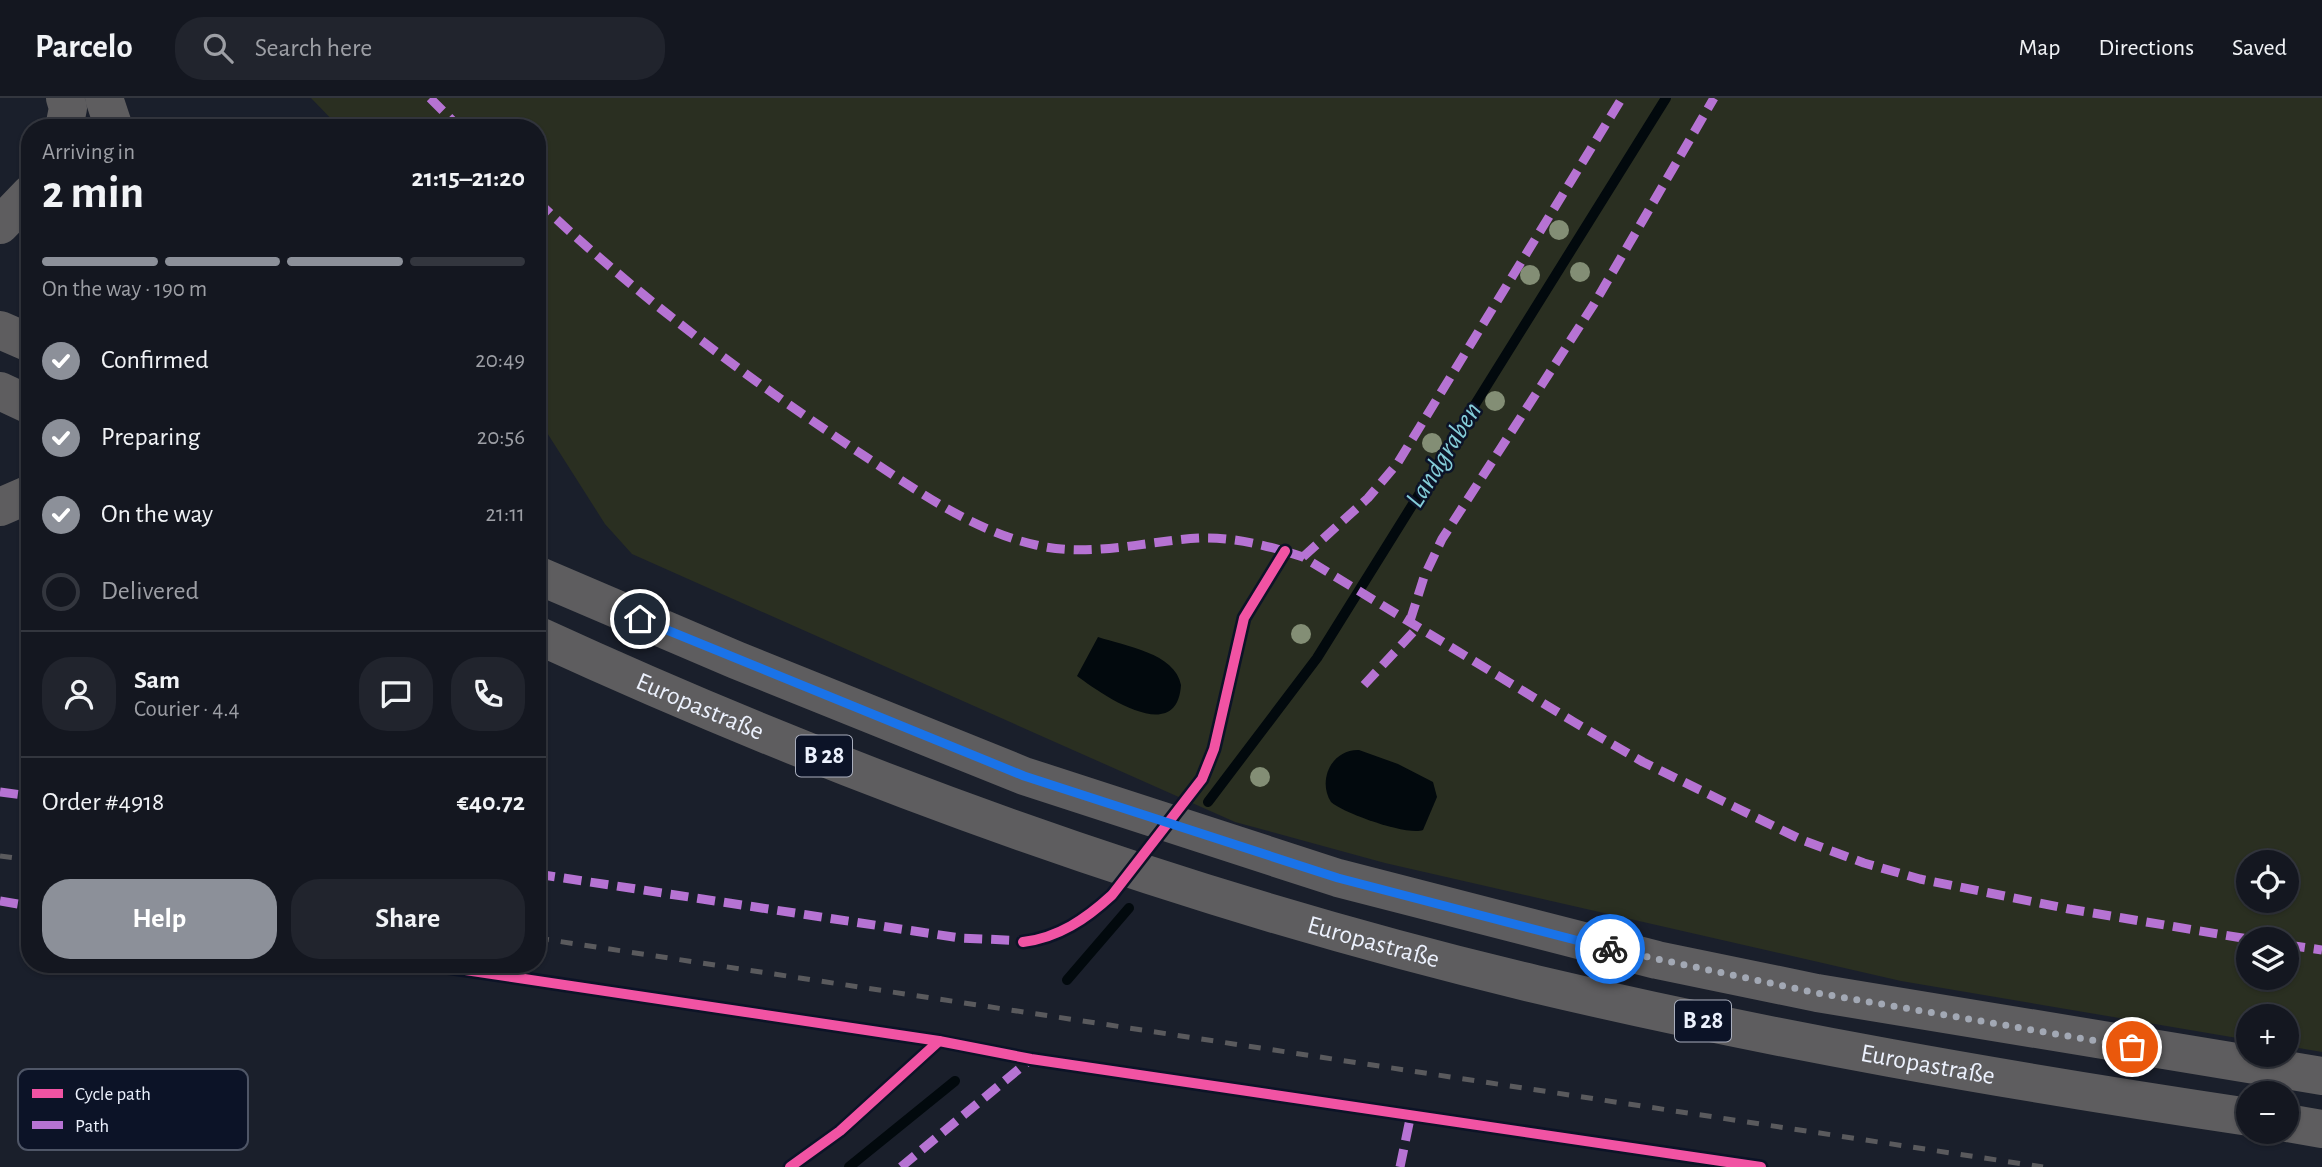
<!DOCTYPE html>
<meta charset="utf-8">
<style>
:root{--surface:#141720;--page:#21242d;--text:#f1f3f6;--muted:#9d9fa5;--line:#33363e;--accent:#8c9099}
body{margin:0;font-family:"Alegreya Sans",sans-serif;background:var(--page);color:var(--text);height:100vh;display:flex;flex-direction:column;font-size:26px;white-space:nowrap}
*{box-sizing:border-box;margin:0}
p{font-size:23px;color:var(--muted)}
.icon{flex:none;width:38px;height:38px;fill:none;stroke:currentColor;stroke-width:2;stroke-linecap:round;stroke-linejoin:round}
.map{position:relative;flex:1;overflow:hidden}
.panel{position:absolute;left:21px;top:21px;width:525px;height:854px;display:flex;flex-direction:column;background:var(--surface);border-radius:28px;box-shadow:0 2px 5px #0004,0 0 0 2px var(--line)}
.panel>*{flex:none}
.buttons{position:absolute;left:2236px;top:752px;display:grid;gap:14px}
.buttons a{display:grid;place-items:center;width:63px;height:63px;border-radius:50%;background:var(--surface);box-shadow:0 2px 5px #0004,0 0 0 2px var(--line);font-size:35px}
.pin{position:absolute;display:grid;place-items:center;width:60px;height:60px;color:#fff;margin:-30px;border:4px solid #fff;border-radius:50%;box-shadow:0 2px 7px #0007}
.courier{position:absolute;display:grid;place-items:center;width:70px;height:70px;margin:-35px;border:5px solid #1a73e8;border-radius:50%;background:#fff;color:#222;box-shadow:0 2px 9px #0007}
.overview em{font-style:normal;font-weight:600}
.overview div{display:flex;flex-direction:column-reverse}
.overview{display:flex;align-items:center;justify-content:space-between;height:119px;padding:0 21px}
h1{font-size:46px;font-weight:600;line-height:52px}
.bar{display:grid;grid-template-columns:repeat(4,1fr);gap:10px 7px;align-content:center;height:84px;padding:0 21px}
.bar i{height:9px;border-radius:5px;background:var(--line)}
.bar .selected{background:var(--accent)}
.bar p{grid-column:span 4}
.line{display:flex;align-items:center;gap:18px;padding:0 21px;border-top:2px solid var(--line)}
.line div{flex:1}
.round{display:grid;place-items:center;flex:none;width:74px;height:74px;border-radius:28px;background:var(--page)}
ol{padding:0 21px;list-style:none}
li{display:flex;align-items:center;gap:21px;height:77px}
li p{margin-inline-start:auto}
li .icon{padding:7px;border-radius:50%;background:var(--accent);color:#fff;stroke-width:4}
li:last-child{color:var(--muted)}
li i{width:38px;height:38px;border:4px solid var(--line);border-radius:50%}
.button{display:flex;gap:14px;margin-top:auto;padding:14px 21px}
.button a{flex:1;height:80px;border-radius:28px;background:var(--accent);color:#fff;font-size:28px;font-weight:600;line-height:80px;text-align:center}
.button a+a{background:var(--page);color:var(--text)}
header{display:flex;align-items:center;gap:42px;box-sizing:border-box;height:98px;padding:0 35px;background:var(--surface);border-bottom:2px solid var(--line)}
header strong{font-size:33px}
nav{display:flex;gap:38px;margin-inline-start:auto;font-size:24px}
.search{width:490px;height:63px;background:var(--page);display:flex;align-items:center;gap:18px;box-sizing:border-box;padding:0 24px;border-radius:28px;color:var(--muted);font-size:26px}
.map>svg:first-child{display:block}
</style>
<header>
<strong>Parcelo</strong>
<div class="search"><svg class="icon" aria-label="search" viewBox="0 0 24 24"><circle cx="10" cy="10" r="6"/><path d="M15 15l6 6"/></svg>Search here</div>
<nav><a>Map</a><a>Directions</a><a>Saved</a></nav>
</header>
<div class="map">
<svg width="2322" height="1069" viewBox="0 0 2322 1069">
<rect width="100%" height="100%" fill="#1a1f2b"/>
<!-- green -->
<path fill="#2a2f21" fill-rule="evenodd" d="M311,0H2322V954L2287,948V919H2249V942L1901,883L1385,765L1235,724L632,456L605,426L537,319V30H340ZM2249,765H2287V803H2249ZM2249,842H2287V880H2249Z"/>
<!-- water -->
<g fill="#02090d">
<path d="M1098,539C1125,548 1175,555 1181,587C1177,650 1100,595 1077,578Z"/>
<path d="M1359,652L1398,666L1433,684L1437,699L1423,732C1407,738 1343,715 1331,704C1317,682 1332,651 1359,652Z"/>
</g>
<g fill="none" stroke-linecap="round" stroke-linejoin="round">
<!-- stream -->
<g stroke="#02090d" stroke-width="10">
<polyline points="1208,704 1317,560 1666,0"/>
<polyline points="1067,882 1129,810"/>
<polyline points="849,1069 955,983"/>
</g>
<!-- major -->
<g stroke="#5e5d5f" stroke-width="38">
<polyline points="104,0 114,30"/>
<polyline points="64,30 68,10 65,0"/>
<polyline points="0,127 30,96"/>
<polyline points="0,232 30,245"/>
<polyline points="0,293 30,307"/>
<polyline points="0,409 30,396"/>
<polyline points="537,477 736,562 1024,678 1338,780 1657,862 1817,895 2322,978"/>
<path id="s1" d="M537,537C857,684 1193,804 1535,886C1771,942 2009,983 2249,1019"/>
<polyline points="2287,1025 2322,1031"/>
</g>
<!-- rail -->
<g stroke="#5a5a5d" stroke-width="5" stroke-dasharray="12 12" stroke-linecap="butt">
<polyline points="0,758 30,762"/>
<polyline points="537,840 2043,1069"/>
</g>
<!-- quiet -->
<g stroke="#b673d3" stroke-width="9" stroke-dasharray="18 9" stroke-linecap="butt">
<polyline points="430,0 460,30"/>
<path d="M537,103C637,198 748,281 863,357C916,392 973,433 1036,447C1090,460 1146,443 1200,440C1235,439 1270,448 1303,459L1574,624L1643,664L1802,742L1864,765L1920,781L2069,811L2254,842"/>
<polyline points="1303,459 1368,400 1397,366 1622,0"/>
<polyline points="1410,523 1424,479 1442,441 1594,206 1714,0"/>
<polyline points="1364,587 1418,529"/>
<polyline points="0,694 30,698"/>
<polyline points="537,776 960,840 1029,843"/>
<polyline points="0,803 30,808"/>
<polyline points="2287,847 2322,852"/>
<polyline points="901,1069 1031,961"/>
<polyline points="1400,1069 1411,1016"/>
</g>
<!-- cycleway casing -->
<g stroke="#0c1327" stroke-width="15">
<g id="cycleway">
<path d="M1023,844C1058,840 1086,821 1112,797L1202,681L1214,651L1244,520L1285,453"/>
<polyline points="425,866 939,943 1031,961 1761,1069"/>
<polyline points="790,1069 840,1033 939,943"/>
</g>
</g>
<!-- cycleway -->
<use href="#cycleway" stroke="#f153a3" stroke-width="10"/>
</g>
<!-- trees -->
<g fill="#838e75">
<circle cx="1559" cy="132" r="10"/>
<circle cx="1580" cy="174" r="10"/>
<circle cx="1530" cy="177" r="10"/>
<circle cx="1495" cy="303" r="10"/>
<circle cx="1432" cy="345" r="10"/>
<circle cx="1301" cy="536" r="10"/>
<circle cx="1260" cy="679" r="10"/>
</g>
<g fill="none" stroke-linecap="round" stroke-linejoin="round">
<!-- done -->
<polyline stroke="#a2a8b4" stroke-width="7" stroke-dasharray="0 12.6" points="1610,851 1817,895 2132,949"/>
<!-- route -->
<polyline stroke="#1a73e8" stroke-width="9" points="640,521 1024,678 1338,780 1610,851"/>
</g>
<g text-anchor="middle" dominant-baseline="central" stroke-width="5" stroke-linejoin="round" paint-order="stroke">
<!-- shield labels -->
<g fill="#0c1327" stroke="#a9aebd" stroke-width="2">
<rect x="796" y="637.5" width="56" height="41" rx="5"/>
<rect x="1675" y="902.5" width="56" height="41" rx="5"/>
</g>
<g font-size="24" font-weight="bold" fill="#ecf1fd">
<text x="824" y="658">B 28</text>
<text x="1703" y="923">B 28</text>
</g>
<!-- street labels -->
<g font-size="26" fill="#ecf1fd" stroke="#0c1327">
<text stroke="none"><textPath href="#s1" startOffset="178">Europastraße</textPath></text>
<text stroke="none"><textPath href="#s1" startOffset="892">Europastraße</textPath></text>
<text stroke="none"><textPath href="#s1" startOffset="1460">Europastraße</textPath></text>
</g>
<!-- water labels -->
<g font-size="28" font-style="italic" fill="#84cdd9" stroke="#0c1327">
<text transform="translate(1444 357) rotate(-58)">Landgraben</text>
</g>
</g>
<!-- legend -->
<rect x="18" y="971" width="230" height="81" rx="10" fill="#0c1327" stroke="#4f5667" stroke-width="2"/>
<rect x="32" y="991" width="31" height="9" fill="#f153a3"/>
<rect x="32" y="1023" width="31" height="8" fill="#b673d3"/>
<g font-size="19" fill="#ecf1fd">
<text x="75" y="1002">Cycle path</text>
<text x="75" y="1034">Path</text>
</g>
</svg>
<div class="buttons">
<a><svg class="icon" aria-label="locate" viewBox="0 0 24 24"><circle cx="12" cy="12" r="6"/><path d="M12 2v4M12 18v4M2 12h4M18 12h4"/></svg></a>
<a><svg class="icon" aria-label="layers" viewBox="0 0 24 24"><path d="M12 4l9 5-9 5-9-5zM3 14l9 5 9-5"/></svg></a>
<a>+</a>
<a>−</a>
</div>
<div class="pin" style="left:2132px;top:949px;background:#ea580c"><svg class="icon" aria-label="bag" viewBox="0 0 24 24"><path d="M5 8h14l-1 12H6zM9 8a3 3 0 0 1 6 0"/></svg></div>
<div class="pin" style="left:640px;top:521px;background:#1f2937"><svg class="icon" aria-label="home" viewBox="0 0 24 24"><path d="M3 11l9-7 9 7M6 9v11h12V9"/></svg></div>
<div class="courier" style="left:1610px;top:851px"><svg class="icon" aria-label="bike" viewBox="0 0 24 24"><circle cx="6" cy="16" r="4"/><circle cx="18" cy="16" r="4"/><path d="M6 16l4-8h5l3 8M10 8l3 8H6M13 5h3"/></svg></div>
<section class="panel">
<div class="overview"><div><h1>2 min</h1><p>Arriving in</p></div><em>21:15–21:20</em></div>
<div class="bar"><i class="selected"></i><i class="selected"></i><i class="selected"></i><i></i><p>On the way · 190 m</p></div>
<ol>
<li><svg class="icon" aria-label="check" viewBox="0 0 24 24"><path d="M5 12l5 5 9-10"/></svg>Confirmed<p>20:49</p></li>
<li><svg class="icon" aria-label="check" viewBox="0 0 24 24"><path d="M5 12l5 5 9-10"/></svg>Preparing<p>20:56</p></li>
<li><svg class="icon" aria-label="check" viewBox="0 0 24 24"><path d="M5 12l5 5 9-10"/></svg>On the way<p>21:11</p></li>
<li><i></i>Delivered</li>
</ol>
<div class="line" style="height:126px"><a class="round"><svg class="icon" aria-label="person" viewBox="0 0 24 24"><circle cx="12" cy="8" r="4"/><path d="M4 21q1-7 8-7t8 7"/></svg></a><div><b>Sam</b><p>Courier · 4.4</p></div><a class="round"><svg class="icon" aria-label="chat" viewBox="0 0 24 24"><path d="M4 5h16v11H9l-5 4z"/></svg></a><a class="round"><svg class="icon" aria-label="phone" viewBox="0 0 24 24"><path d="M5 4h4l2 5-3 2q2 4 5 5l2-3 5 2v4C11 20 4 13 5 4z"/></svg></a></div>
<div class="line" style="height:91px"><div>Order #4918</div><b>€40.72</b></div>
<div class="button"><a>Help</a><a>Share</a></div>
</section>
</div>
